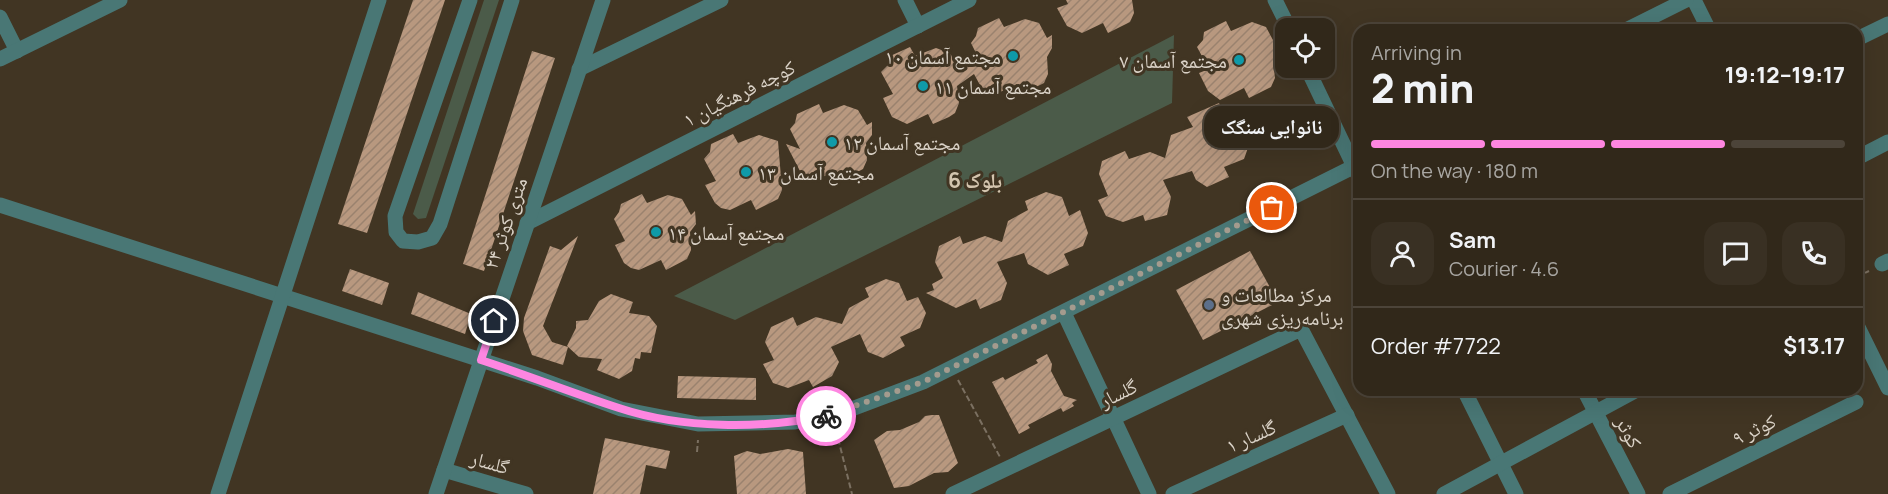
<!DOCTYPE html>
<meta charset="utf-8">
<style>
:root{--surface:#31281a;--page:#393023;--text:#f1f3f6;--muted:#a8a6a2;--line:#4c4439;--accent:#fe86e1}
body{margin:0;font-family:Manrope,"Noto Naskh Arabic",sans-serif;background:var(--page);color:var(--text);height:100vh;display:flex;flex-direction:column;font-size:22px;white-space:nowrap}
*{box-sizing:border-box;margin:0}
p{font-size:20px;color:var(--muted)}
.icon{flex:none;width:33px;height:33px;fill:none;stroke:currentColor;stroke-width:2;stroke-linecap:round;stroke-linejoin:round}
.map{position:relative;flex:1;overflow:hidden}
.drawer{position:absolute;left:1353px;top:24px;width:510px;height:372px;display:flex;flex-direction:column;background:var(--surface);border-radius:18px;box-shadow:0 6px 24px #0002,0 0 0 2px var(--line)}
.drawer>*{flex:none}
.buttons{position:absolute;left:1275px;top:18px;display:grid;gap:12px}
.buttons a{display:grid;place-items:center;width:60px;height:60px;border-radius:12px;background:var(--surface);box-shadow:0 6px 24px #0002,0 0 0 2px var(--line);font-size:30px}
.pin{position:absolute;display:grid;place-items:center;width:51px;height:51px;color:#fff;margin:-26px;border:3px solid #fff;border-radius:50%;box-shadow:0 2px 6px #0007}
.courier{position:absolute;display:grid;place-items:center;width:60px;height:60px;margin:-30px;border:4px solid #fe86e1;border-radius:50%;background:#fff;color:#222;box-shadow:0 2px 8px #0007}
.bubble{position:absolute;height:42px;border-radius:18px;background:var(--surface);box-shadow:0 6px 24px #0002,0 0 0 2px var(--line);font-size:20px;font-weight:800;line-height:42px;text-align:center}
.summary em{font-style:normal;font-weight:800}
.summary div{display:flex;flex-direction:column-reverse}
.summary{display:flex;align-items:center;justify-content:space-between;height:102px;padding:0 18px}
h1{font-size:39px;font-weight:800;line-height:45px}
.bar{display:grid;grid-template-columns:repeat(4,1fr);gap:9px 6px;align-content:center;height:72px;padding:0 18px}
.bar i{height:8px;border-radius:4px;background:var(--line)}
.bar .active{background:var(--accent)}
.bar p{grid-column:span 4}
.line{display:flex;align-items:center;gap:15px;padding:0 18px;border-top:2px solid var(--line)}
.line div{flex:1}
.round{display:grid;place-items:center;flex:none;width:63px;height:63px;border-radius:18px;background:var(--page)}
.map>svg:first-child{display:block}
</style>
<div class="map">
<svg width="1888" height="494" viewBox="0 0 1888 494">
<defs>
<pattern id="building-hatch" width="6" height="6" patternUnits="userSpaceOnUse" patternTransform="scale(1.5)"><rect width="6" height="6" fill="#b8987f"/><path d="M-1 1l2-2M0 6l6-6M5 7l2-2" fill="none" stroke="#9a826e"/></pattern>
</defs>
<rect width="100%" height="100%" fill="#413523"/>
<!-- green -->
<g fill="#4b5b49">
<polygon points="484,0 499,0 426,218 418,219 413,214"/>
<polygon points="1174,35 1172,103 735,320 674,296"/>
</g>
<!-- building -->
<g fill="url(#building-hatch)">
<polygon points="413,0 445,0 367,233 338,224"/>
<polygon points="1066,0 1132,0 1134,13 1130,22 1108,33 1103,23 1082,33 1067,26 1057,8 1068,4"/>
<polygon points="999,18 1004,27 1025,19 1039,23 1047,38 1052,35 1052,48 1047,57 1048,74 1044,83 1022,94 1017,84 996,94 981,87 974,74 957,86 959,103 955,113 949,117 933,124 928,114 907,124 892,117 883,98 893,94 881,72 887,66 888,57 910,47 915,56 936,48 950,53 958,68 977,55 971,43 976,36 978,28"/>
<polygon points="1226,21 1231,31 1252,22 1266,27 1274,42 1279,39 1279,52 1273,60 1275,78 1271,87 1249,98 1244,88 1220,100 1208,91 1199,73 1209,69 1197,47 1203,40 1204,32"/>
<polygon points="532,51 555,58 484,271 463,264"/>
<polygon points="1219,103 1232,132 1241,128 1249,145 1244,159 1224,167 1229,177 1207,187 1196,180 1192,171 1163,180 1171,197 1167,215 1145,221 1143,215 1123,222 1106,216 1098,200 1108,196 1099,174 1102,161 1125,151 1129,159 1150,152 1165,158 1171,135 1193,127 1187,117"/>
<polygon points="819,104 823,113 844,105 858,110 867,125 872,122 872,135 866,143 867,160 863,169 842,180 836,170 815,181 807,178 801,173 786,144 800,149 790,129 795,123 797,114"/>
<polygon points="1307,105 1315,124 1294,133 1286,113"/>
<polygon points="733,134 738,143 759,135 778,141 782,190 778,199 756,210 751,200 730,210 721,208 715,203 705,185 716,181 704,159 710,152 711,144"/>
<polygon points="1046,192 1062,197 1069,216 1080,210 1088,233 1083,246 1064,254 1069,265 1048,275 1028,264 1024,253 997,262 1007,283 1001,300 980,309 976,299 956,308 926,293 934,290 932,284 943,278 935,262 939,246 960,236 963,244 985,236 1002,242 1008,221 1028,210 1025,201"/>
<polygon points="642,194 647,203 668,195 682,199 691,215 695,211 696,224 690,232 691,250 687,259 666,270 661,260 639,270 631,268 624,263 615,245 625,241 614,219 619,212 621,204"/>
<polygon points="578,236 543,326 552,342 568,347 563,365 532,355 523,331 524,318 550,246 561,250"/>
<polygon points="1250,251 1278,302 1203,340 1176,290"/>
<polygon points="350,269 389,283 382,305 342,291"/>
<polygon points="886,279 899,283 907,301 918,297 926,313 920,328 900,337 905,346 883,358 868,352 860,334 831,347 839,362 832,376 813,387 809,380 788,388 773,383 763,364 774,360 765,342 771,327 793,317 797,326 816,317 842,324 849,308 869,297 865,288"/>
<polygon points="418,292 471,314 465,334 411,314"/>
<polygon points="611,294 633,302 629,313 649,316 657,326 651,353 641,352 640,359 635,358 632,371 619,379 597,370 602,359 579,357 567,346 576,328 576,321 588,320 599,301"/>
<polygon points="1047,354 1052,364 1051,371 1064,396 1077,400 1072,403 1074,406 1063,412 1061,408 1028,425 1030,428 1019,434 992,382 1003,377 1005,380 1038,363 1036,360"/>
<polygon points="678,376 756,378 756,400 677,398"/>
<polygon points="932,415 939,415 958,463 948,472 934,473 909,486 894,488 874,440 887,431 900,430 919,422 925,416"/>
<polygon points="605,438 670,451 666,469 646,465 640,494 593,494"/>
<polygon points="788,449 803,452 806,494 737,494 734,456 747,451 760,454"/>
</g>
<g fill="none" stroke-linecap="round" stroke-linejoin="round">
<!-- path -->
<g stroke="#7b7061" stroke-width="2" stroke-dasharray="6 3" stroke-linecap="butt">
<polyline points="1857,277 1869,271"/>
<polyline points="958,380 1000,457"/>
<polyline points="836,430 852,494"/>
<polyline points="697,452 698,440"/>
</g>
<!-- minor -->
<g stroke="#497775" stroke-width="15">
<polyline points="470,0 395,216 396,232 403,241 418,242 432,238 440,224 512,0"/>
<polyline points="905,0 918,26"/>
<polyline points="1275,0 1289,28"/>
<polyline points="1694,0 1709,30"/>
<polyline points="0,17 17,51"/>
<polyline points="1626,30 1686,0"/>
<polyline points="1857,39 1888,24"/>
<polyline points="0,59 120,0"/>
<polyline points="1307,68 1359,177"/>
<polyline points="579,69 721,0"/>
<polyline points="1857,158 1888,142"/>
<polyline points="0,205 537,378 621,409 698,424 795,422 841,413 923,382 1359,164"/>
<polyline points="527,223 969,0"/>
<polyline points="1882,264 1888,261"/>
<polyline points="1064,313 1149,494"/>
<polyline points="1857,325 1888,388"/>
<polyline points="1464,390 1516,494"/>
<polyline points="1584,390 1638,494"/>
<polyline points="444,470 526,494"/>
<polyline points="218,494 379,0"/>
<polyline points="436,494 603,0"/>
<polyline points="953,494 1301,329 1388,494"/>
<polyline points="1173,494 1347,415"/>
<polyline points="1444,494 1637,390"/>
<polyline points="1670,494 1856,402"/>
</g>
</g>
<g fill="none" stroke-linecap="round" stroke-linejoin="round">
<!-- done -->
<polyline stroke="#a49b8e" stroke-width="6" stroke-dasharray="0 10.8" points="826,416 923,382 1272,208"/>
<!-- route -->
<path stroke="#fe86e1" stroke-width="8" d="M494,321L481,360C527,375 572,393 619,408C682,429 761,429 826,416"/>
</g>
<!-- markers -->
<g fill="#0f9aa8" stroke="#413523" stroke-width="2">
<circle cx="1013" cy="56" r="6"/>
<circle cx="1239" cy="60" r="6"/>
<circle cx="923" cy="86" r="6"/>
<circle cx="832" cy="142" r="6"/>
<circle cx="746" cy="172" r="6"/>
<circle cx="656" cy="232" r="6"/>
</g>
<circle fill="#5c6f8a" stroke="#413523" stroke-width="2" cx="1209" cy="305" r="6"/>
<g text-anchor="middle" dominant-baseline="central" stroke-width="6" stroke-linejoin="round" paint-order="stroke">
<!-- poi labels -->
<g font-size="20" fill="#dad2c7" stroke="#413523" text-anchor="start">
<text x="1001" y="56" text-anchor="end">مجتمع آسمان ۱۰</text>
<text x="1227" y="60" text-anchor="end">مجتمع آسمان ۷</text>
<text x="935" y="86">مجتمع آسمان ۱۱</text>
<text x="844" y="142">مجتمع آسمان ۱۲</text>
<text x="758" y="172">مجتمع آسمان ۱۳</text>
<text x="668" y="232">مجتمع آسمان ۱۴</text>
<text x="1221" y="294">مرکز مطالعات و<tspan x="1221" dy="23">برنامه‌ریزی شهری</tspan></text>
</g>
<!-- street labels -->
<g font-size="20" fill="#dad2c7" stroke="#413523">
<text transform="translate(739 93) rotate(-27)">کوچه فرهنگیان ۱</text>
<text transform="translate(505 223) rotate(-71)">۲۴ متری کوثر</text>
<text transform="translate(1118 393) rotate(-26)">گلسار</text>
<text transform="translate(1754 429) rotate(-26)">کوثر ۹</text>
<text transform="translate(1629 432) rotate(62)">کوثر</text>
<text transform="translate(1251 436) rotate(-24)">گلسار ۱</text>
<text transform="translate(490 462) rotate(16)">گلسار</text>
</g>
<!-- neighbourhood labels -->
<g font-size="21" font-weight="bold" fill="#d3c4ae" stroke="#413523">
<text x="975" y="180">بلوک 6</text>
</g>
</g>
</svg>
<div class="buttons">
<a><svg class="icon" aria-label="locate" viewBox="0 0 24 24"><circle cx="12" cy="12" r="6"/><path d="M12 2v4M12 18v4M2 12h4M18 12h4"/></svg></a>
</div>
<div class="pin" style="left:1272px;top:208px;background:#ea580c"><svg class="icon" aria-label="bag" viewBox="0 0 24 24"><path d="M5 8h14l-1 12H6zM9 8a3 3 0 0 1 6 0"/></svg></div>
<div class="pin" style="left:494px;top:321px;background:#1f2937"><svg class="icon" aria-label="home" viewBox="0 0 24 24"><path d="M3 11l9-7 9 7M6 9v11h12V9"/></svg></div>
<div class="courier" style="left:826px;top:416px"><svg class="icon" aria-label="bike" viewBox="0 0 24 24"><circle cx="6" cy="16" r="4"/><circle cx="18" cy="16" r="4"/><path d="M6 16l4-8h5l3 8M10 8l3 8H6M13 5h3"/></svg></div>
<div class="bubble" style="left:1204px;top:106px;width:135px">نانوایی سنگک</div>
<section class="drawer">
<div class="summary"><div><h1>2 min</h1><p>Arriving in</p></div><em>19:12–19:17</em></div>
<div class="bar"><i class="active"></i><i class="active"></i><i class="active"></i><i></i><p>On the way · 180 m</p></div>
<div class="line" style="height:108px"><a class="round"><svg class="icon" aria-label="person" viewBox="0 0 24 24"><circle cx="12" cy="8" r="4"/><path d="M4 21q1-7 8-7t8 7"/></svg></a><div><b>Sam</b><p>Courier · 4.6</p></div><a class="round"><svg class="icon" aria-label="chat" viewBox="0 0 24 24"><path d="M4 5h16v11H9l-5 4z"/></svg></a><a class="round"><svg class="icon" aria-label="phone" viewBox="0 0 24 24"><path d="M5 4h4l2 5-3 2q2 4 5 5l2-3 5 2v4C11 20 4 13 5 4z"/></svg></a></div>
<div class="line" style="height:78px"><div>Order #7722</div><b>$13.17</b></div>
</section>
</div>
